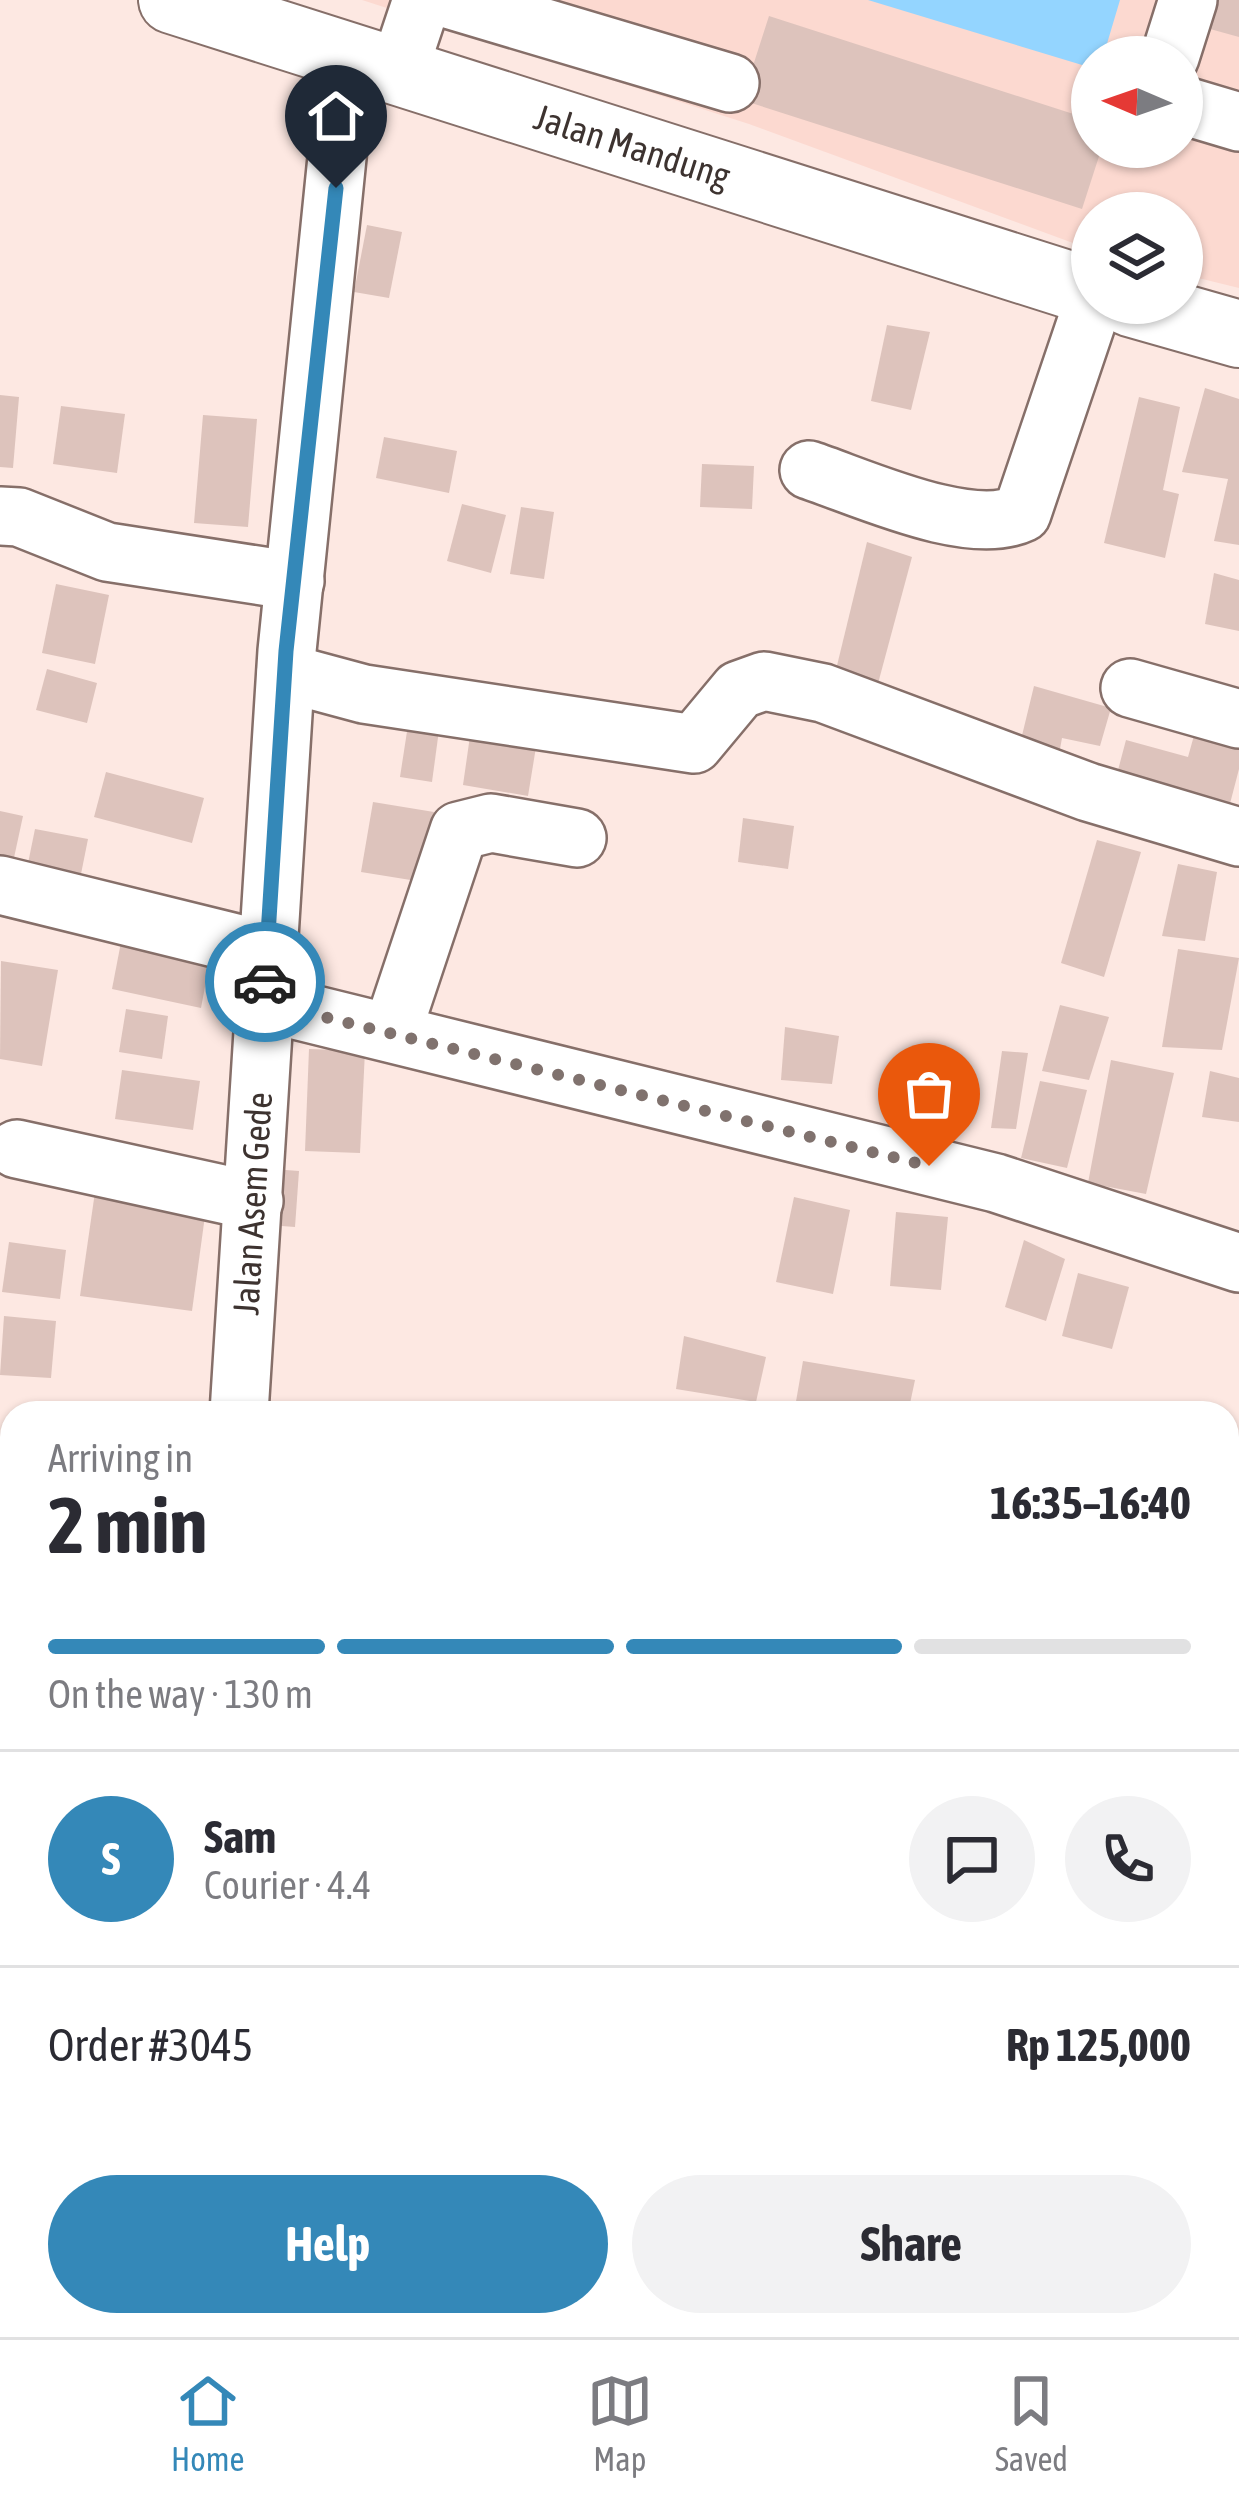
<!DOCTYPE html>
<meta charset="utf-8">
<style>
:root{--surface:#fff;--page:#f2f2f3;--text:#2b2b33;--muted:#7c7c81;--line:#e1e1e2;--accent:#3488b8}
body{margin:0;font-family:"Asap Condensed",sans-serif;background:var(--page);color:var(--text);height:100vh;display:flex;flex-direction:column;font-size:45px;white-space:nowrap}
*{box-sizing:border-box;margin:0}
p{font-size:39px;color:var(--muted)}
.icon{flex:none;width:66px;height:66px;fill:none;stroke:currentColor;stroke-width:2;stroke-linecap:round;stroke-linejoin:round}
.map{position:relative;flex:1;overflow:hidden}
.side{position:absolute;left:0px;top:1401px;width:1239px;height:936px;display:flex;flex-direction:column;background:var(--surface);border-radius:36px 36px 0 0;box-shadow:0 3px 9px #0004}
.side>*{flex:none}
.needle{width:78px;rotate:272deg}
.tools{position:absolute;left:1071px;top:36px;display:grid;gap:24px}
.tools a{display:grid;place-items:center;width:132px;height:132px;border-radius:50%;background:var(--surface);box-shadow:0 3px 9px #0004;font-size:60px}
.pin{position:absolute;display:grid;place-items:center;width:102px;height:102px;color:#fff;margin:-123px -51px;border-radius:50% 50% 50% 0;rotate:-45deg;box-shadow:0 0 12px #0007}
.pin .icon{rotate:45deg}
.courier{position:absolute;display:grid;place-items:center;width:120px;height:120px;margin:-60px;border:9px solid #3488b8;border-radius:50%;background:#fff;color:#222;box-shadow:0 3px 15px #0007}
.summary em{font-style:normal;font-weight:700}
.summary div{display:flex;flex-direction:column-reverse}
.summary{display:flex;align-items:center;justify-content:space-between;height:204px;padding:0 48px}
h1{font-size:78px;font-weight:700;line-height:90px}
.bar{display:grid;grid-template-columns:repeat(4,1fr);gap:18px 12px;align-content:center;height:144px;padding:0 48px}
.bar i{height:15px;border-radius:9px;background:var(--line)}
.bar .active{background:var(--accent)}
.bar p{grid-column:span 4}
.line{display:flex;align-items:center;gap:30px;padding:0 48px;border-top:3px solid var(--line)}
.line div{flex:1}
.round{display:grid;place-items:center;flex:none;width:126px;height:126px;border-radius:63px;background:var(--page)}
.action{display:flex;gap:24px;margin-top:auto;padding:24px 48px}
.action a{flex:1;height:138px;border-radius:72px;background:var(--accent);color:#fff;font-size:48px;font-weight:700;line-height:138px;text-align:center}
.action a+a{background:var(--page);color:var(--text)}
.tabs{display:flex;justify-content:space-around;align-items:center;height:168px;border-top:3px solid var(--line);background:var(--surface);font-size:33px;color:var(--muted)}
.tabs a{display:grid;justify-items:center;gap:6px}
.tabs .active{color:var(--accent)}
.map>svg:first-child{display:block}
</style>
<div class="map">
<svg width="1239" height="2337" viewBox="0 0 1239 2337">
<rect width="100%" height="100%" fill="#fde8e2"/>
<!-- built -->
<path fill="#fcd9d0" fill-rule="evenodd" d="M362,0H1239V288L1182,274V213H1092V250L749,124ZM1092,57H1182V147H1092Z"/>
<!-- water -->
<polygon fill="#94d5ff" points="868,0 1120,0 1103,57 1092,57 1092,68"/>
<!-- building -->
<g fill="#ddc3bc">
<polygon points="1199,0 1239,0 1239,37 1192,24"/>
<polygon points="769,16 1092,120 1092,147 1102,147 1082,209 742,100"/>
<polygon points="367,225 402,232 389,298 354,292"/>
<polygon points="887,325 930,332 911,410 871,401"/>
<polygon points="1205,388 1239,399 1239,545 1214,541 1228,479 1182,472"/>
<polygon points="0,395 19,397 13,468 0,467"/>
<polygon points="1139,397 1180,407 1163,490 1179,494 1165,558 1104,543"/>
<polygon points="61,406 125,414 117,473 53,464"/>
<polygon points="203,415 257,419 248,527 194,523"/>
<polygon points="384,437 457,451 449,493 376,478"/>
<polygon points="702,464 754,466 752,509 700,507"/>
<polygon points="462,504 506,515 491,573 447,561"/>
<polygon points="521,507 554,512 544,579 510,574"/>
<polygon points="867,542 912,557 876,691 833,682"/>
<polygon points="1214,573 1239,580 1239,631 1205,624"/>
<polygon points="56,584 109,595 95,664 42,653"/>
<polygon points="47,669 97,683 87,723 36,710"/>
<polygon points="1034,686 1111,708 1100,746 1062,738 1058,760 1018,752"/>
<polygon points="1200,714 1239,725 1239,769 1226,819 1113,789 1126,740 1188,757"/>
<polygon points="408,725 439,730 432,782 400,777"/>
<polygon points="470,736 536,747 528,796 463,785"/>
<polygon points="106,772 204,798 192,843 94,817"/>
<polygon points="373,802 434,812 423,882 361,872"/>
<polygon points="0,811 23,816 12,867 0,865"/>
<polygon points="743,818 794,826 788,869 738,862"/>
<polygon points="35,829 88,839 78,889 25,878"/>
<polygon points="1097,840 1141,852 1104,977 1061,963"/>
<polygon points="1178,864 1217,872 1205,941 1162,936"/>
<polygon points="122,937 211,955 201,1008 112,989"/>
<polygon points="1178,949 1239,958 1222,1050 1162,1047"/>
<polygon points="1,961 58,970 42,1066 0,1059"/>
<polygon points="1060,1005 1109,1017 1089,1080 1042,1071"/>
<polygon points="126,1009 168,1016 162,1059 119,1052"/>
<polygon points="785,1027 839,1036 832,1084 781,1080"/>
<polygon points="309,1049 365,1051 360,1153 305,1151"/>
<polygon points="1002,1051 1028,1053 1016,1129 991,1128"/>
<polygon points="1111,1060 1174,1073 1146,1194 1088,1183"/>
<polygon points="122,1070 200,1081 193,1130 115,1119"/>
<polygon points="1210,1071 1239,1078 1239,1122 1202,1117"/>
<polygon points="1040,1081 1087,1090 1067,1168 1021,1158"/>
<polygon points="259,1168 299,1171 295,1227 255,1224"/>
<polygon points="96,1185 207,1201 192,1311 80,1296"/>
<polygon points="794,1197 850,1210 833,1294 776,1282"/>
<polygon points="896,1212 948,1217 941,1290 890,1286"/>
<polygon points="1024,1240 1065,1259 1046,1321 1005,1307"/>
<polygon points="9,1242 66,1250 60,1299 2,1292"/>
<polygon points="1078,1273 1129,1287 1112,1349 1062,1336"/>
<polygon points="4,1316 56,1321 51,1378 0,1375"/>
<polygon points="684,1336 766,1357 756,1402 676,1389"/>
<polygon points="803,1361 915,1380 908,1413 794,1413"/>
<polygon points="0,1453 12,1456 12,1498 0,1496"/>
<polygon points="1227,1595 1239,1596 1239,1647 1227,1646"/>
<polygon points="5,1695 12,1696 12,1765 0,1764"/>
<polygon points="0,2031 12,2034 12,2095 0,2093"/>
<polygon points="0,2237 12,2239 12,2297 0,2295"/>
<polygon points="1238,2255 1239,2255 1239,2318 1227,2315"/>
<polygon points="254,2325 323,2325 321,2337"/>
<polygon points="978,2325 1040,2325 1079,2332 1078,2337 976,2337"/>
</g>
<g fill="none" stroke-linecap="round" stroke-linejoin="round">
<!-- minor casing -->
<g stroke="#866f69" stroke-width="62">
<g id="minor">
<polyline points="451,0 730,83"/>
<polyline points="1170,57 1188,0"/>
<polyline points="397,75 422,0"/>
<polyline points="1182,105 1239,122"/>
<path d="M809,470C863,488 970,538 1022,513L1093,303"/>
<polyline points="0,516 19,517 107,552 295,581"/>
<polyline points="286,673 364,694 694,744 739,690 764,681 823,693 1088,792 1239,837"/>
<polyline points="1130,688 1239,719"/>
<polyline points="0,885 268,951"/>
<polyline points="263,1002 996,1183 1239,1263"/>
<polyline points="392,1032 459,831 491,823 577,838"/>
<polyline points="17,1149 254,1201"/>
<path id="s1" d="M239,1413L287,651L347,59"/>
<polyline points="0,1627 12,1631"/>
<polyline points="0,1812 12,1814"/>
<polyline points="1227,2035 1239,2004"/>
<polyline points="46,2337 54,2325"/>
<polyline points="1109,2337 1113,2325"/>
</g>
</g>
<!-- major casing -->
<g stroke="#866f69" stroke-width="70">
<g id="major">
<path id="s2" d="M172,0L1092,292"/>
<polyline points="1130,303 1239,334"/>
</g>
</g>
<!-- minor -->
<use href="#minor" stroke="#fff" stroke-width="57"/>
<!-- major -->
<use href="#major" stroke="#fff" stroke-width="66"/>
</g>
<g fill="none" stroke-linecap="round" stroke-linejoin="round">
<!-- done -->
<polyline stroke="#80726e" stroke-width="12" stroke-dasharray="0 21.6" points="265,982 263,1002 929,1166"/>
<!-- route -->
<polyline stroke="#3488b8" stroke-width="15" points="265,982 286,651 336,188"/>
</g>
<g text-anchor="middle" dominant-baseline="central" stroke-width="10" stroke-linejoin="round" paint-order="stroke">
<!-- street labels -->
<g font-size="36" fill="#3d3330" stroke="#fde8e2">
<text stroke="none"><textPath href="#s2" startOffset="483">Jalan Mandung</textPath></text>
<text stroke="none"><textPath href="#s1" startOffset="210">Jalan Asem Gede</textPath></text>
</g>
</g>
</svg>
<div class="tools">
<a><svg class="needle" viewBox="-14 -14 28 28"><path d="M0-13l5 13h-10z" fill="#e53935"/><path d="M0 13l5-13h-10z" fill="#7c7c81"/></svg></a>
<a><svg class="icon" aria-label="layers" viewBox="0 0 24 24"><path d="M12 4l9 5-9 5-9-5zM3 14l9 5 9-5"/></svg></a>
</div>
<div class="pin" style="left:929px;top:1166px;background:#ea580c"><svg class="icon" aria-label="bag" viewBox="0 0 24 24"><path d="M5 8h14l-1 12H6zM9 8a3 3 0 0 1 6 0"/></svg></div>
<div class="pin" style="left:336px;top:188px;background:#1f2937"><svg class="icon" aria-label="home" viewBox="0 0 24 24"><path d="M3 11l9-7 9 7M6 9v11h12V9"/></svg></div>
<div class="courier" style="left:265px;top:982px"><svg class="icon" aria-label="car" viewBox="0 0 24 24"><path d="M5 17H2v-5l4-1 3-4h7l3 4 3 1v5h-3M9 17h6M6 11h13"/><circle cx="7" cy="17" r="2"/><circle cx="17" cy="17" r="2"/></svg></div>
<section class="side">
<div class="summary"><div><h1>2 min</h1><p>Arriving in</p></div><em>16:35–16:40</em></div>
<div class="bar"><i class="active"></i><i class="active"></i><i class="active"></i><i></i><p>On the way · 130 m</p></div>
<div class="line" style="height:216px"><b class="round" style="background:var(--accent);color:#fff">S</b><div><b>Sam</b><p>Courier · 4.4</p></div><a class="round"><svg class="icon" aria-label="chat" viewBox="0 0 24 24"><path d="M4 5h16v11H9l-5 4z"/></svg></a><a class="round"><svg class="icon" aria-label="phone" viewBox="0 0 24 24"><path d="M5 4h4l2 5-3 2q2 4 5 5l2-3 5 2v4C11 20 4 13 5 4z"/></svg></a></div>
<div class="line" style="height:156px"><div>Order #3045</div><b>Rp 125,000</b></div>
<div class="action"><a>Help</a><a>Share</a></div>
</section>
</div>
<nav class="tabs">
<a class="active"><svg class="icon" aria-label="home" viewBox="0 0 24 24"><path d="M3 11l9-7 9 7M6 9v11h12V9"/></svg>Home</a>
<a><svg class="icon" aria-label="map" viewBox="0 0 24 24"><path d="M3 6l6-2 6 2 6-2v14l-6 2-6-2-6 2zM9 4v14M15 6v14"/></svg>Map</a>
<a><svg class="icon" aria-label="saved" viewBox="0 0 24 24"><path d="M7 4h10v16l-5-4-5 4z"/></svg>Saved</a>
</nav>
